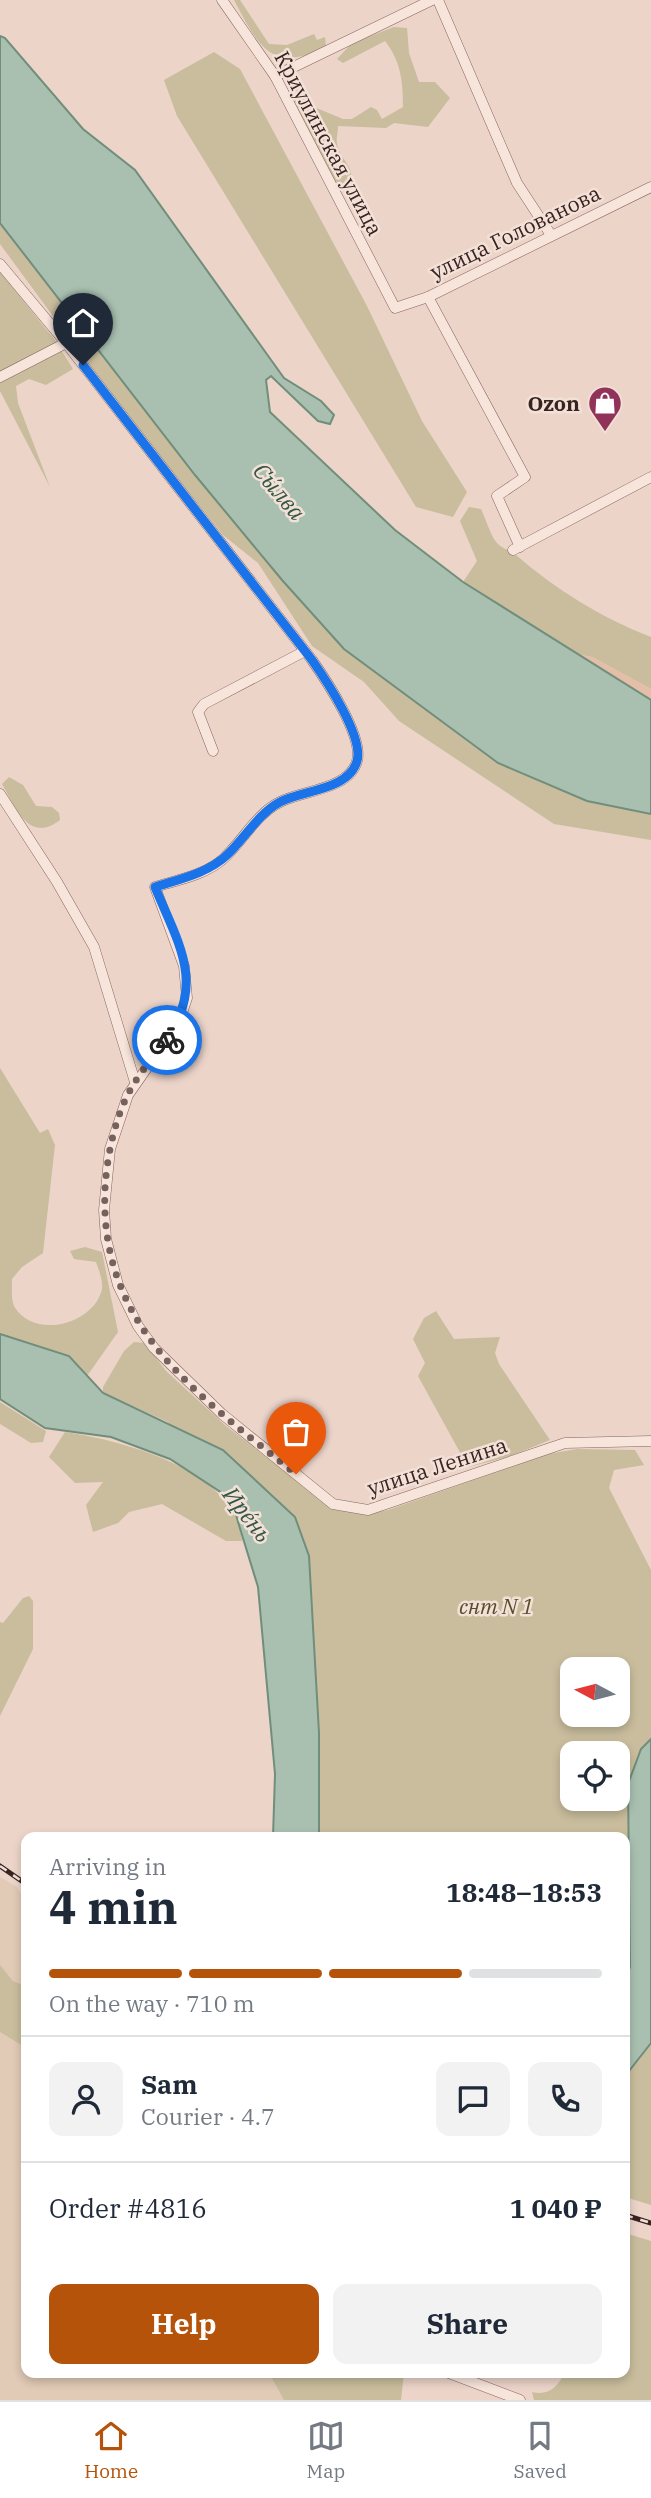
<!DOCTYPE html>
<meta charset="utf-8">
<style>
:root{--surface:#fff;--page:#f2f2f3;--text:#1f2937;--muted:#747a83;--line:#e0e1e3;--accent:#b45309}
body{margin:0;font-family:"IBM Plex Serif",serif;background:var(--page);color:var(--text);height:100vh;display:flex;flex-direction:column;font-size:26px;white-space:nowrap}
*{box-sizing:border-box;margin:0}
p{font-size:23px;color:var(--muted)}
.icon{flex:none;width:38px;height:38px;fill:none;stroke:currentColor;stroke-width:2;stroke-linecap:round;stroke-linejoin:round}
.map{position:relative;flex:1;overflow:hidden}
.panel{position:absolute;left:21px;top:1832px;width:609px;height:546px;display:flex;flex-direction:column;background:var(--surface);border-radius:14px;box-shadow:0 4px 10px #0003}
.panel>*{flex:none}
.needle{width:46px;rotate:277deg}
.controls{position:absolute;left:560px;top:1657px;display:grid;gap:14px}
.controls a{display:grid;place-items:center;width:70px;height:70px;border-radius:14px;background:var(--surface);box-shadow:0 4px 10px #0003;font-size:35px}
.pin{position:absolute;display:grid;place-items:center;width:60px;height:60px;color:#fff;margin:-72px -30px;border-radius:50% 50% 50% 0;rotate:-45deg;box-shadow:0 0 7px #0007}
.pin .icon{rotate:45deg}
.courier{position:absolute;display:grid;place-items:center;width:70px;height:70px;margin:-35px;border:5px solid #1a73e8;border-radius:50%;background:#fff;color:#222;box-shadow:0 2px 9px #0007}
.head em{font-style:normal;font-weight:800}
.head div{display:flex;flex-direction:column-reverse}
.head{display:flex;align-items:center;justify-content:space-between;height:119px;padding:0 28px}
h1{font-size:46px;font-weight:800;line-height:52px}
.bar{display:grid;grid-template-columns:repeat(4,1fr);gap:10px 7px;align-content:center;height:84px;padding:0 28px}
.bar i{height:9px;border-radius:5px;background:var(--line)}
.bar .current{background:var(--accent)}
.bar p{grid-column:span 4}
.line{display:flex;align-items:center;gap:18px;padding:0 28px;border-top:2px solid var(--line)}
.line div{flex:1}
.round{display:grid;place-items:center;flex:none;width:74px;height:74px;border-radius:14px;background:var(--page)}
.action{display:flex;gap:14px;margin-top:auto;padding:14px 28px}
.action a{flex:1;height:80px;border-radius:14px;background:var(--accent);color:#fff;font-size:28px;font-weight:800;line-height:80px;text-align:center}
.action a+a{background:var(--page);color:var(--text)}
.tabs{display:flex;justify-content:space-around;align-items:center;height:98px;border-top:2px solid var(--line);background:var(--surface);font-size:19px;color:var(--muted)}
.tabs a{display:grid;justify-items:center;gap:4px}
.tabs .current{color:var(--accent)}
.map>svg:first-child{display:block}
</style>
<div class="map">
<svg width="651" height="2400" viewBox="0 0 651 2400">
<rect width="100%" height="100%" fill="#ecd4c9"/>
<!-- farmland -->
<g fill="#e1cab6">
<polygon points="0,1877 17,1887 26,1901 26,1986 13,1981 0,1965"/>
<polygon points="0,2032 26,2048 26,2373 269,2373 284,2400 0,2400"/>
</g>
<!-- green -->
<g fill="#c9bd9d" fill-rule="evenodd">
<path d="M234,0H240L269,44L287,45L314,34L317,40L325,37L326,47C271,74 259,47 234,0Z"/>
<path d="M394,27L407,28L409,53L419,82H435L450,98L428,127L394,123L386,128L338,126C338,132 336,139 337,144C341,162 357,167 350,187L341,189L334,182L291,95V83L296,79L301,80L314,107L343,119H352L371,107L377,110L382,119L403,107C403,82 401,61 385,41L343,63L337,59L352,43Z"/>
<polygon points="214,52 240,69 367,306 422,421 467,492 453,517 416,507 177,116 164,80"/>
<polygon points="0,223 195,476 344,649 498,763 587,801 651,814 651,840 554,824 399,721 364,682 312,646 258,563 223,535 108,391 0,244"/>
<polygon points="0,272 58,344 0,375"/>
<polygon points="61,350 73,369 46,385 29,379 16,386 18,403 50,487 0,391 0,381"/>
<path d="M469,507L481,509C486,519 490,535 497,543C502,549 511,550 516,555C555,589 602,618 651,637V689L592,657L576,654L463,582L477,561L460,521Z"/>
<path d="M9,777L23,785L36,806L52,807L59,813L60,820C29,844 16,808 2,784Z"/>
<path d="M0,1068L40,1133L48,1129L55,1145L43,1253L22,1267L12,1279C12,1287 11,1299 14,1306C33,1340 94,1325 102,1289C103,1281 99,1270 96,1262L74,1259L70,1251L85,1247L102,1252L118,1332L87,1376L69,1356L0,1334Z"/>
<polygon points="436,1311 454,1339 500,1337 495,1353 499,1364 550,1440 508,1457 468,1467 418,1376 425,1363 413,1339 424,1318"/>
<path d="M134,1342L145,1343L166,1371L226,1426L336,1510L366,1514L388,1510L548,1454L577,1449L635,1450L644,1465L614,1470L609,1488L651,1570V1739L641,1749L628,1784L630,1967L625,1981V1838L319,1837V1733L309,1556L295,1517L166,1421L103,1393V1387L124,1351ZM572,1670H618V1715H572ZM572,1754H618V1799H572Z"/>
<polygon points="0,1402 46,1431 43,1442 31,1443 0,1424"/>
<path d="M65,1432C124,1441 236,1470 242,1541H226L162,1504L129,1512L118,1523L93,1532L86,1505L103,1482L75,1483L49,1457Z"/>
<polygon points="29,1596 33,1601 33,1649 0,1716 0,1622 3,1623 23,1598"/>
<polygon points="0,1965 13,1981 26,1986 26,2048 0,2032"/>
<polygon points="651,2043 651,2205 625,2197 625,2076"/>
<path d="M625,2233L651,2241V2400H534L532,2392C549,2396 557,2387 565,2373H625Z"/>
<polygon points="269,2373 404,2373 401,2400 284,2400"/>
</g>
<!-- sand -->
<polygon fill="#e5bea8" points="576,654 592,657 651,689 651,700"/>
<!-- water -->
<g fill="#a9c0b1" stroke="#708e7b" stroke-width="2">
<polygon points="0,36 5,38 83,129 135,170 284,378 321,401 334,415 330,424 318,421 271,376 266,380 270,412 395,530 463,582 651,700 651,814 587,801 498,763 344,649 282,580 195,475 0,223"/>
<polygon points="0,1334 69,1356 103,1393 223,1450 295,1517 309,1556 319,1733 319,1837 273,1837 275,1774 258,1587 231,1499 170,1459 111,1437 45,1428 0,1399"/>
<polygon points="651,1739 651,2043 625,2076 625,1981 630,1967 628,1784 641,1749"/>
</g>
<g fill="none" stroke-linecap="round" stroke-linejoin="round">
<!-- minor casing -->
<g stroke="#87655f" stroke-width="11">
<g id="minor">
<polyline points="222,0 275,76 395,308 428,297 651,187"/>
<polyline points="438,0 517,183 551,235"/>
<polyline points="275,76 432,0"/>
<path d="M0,264L66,343L312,660C326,680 364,737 357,761C349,790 303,790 280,802C256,814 243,841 223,859C205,875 177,880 155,887L184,966L187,998L179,1022L128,1095L110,1149L104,1210L106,1239L118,1285L138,1326L154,1348L222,1414L333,1504L368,1510L565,1443L651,1441"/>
<polyline points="428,297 525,477 497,496 520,547"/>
<polyline points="0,377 66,343"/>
<polyline points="513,550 651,477"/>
<polyline points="213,751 198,712 204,704 305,651"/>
<polyline points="0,794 57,882 94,947 135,1082"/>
<polyline points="449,2373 520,2400"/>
</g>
</g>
<!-- minor -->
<use href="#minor" stroke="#f7e4db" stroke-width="10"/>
<!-- rail casing -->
<g stroke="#382321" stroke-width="5">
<g id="rail">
<polyline points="0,1866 26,1884"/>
<polyline points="625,2215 651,2223"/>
</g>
</g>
<!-- rail -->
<use href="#rail" stroke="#f3e1d8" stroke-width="2.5" stroke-dasharray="8" stroke-linecap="butt"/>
</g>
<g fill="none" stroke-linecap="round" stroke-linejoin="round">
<!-- done -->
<path stroke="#77615c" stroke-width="7" stroke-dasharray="0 12.6" d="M167,1040C157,1054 144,1067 135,1082C116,1111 107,1154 105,1189C99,1328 198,1395 296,1474"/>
<!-- route -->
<path stroke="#1a73e8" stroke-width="9" d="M83,365L312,660C326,680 364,737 357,761C349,790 303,790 280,802C258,814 245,838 227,855C208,873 180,879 155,887C179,945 205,982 167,1040"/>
</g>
<!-- icons -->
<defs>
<g id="shop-pin" transform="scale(1.75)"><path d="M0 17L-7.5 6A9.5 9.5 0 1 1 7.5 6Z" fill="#913358" stroke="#f3e1d8"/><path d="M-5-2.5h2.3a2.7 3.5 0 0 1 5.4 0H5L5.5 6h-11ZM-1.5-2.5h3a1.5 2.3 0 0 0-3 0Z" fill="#fff"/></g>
</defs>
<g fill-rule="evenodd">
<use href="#shop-pin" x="605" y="403"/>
</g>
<g text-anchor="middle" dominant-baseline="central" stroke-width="5" stroke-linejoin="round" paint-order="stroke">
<!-- street labels -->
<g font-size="21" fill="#382321" stroke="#f3e1d8">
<text transform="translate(329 143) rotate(62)">Криулинская улица</text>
<text transform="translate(515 232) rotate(-26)">улица Голованова</text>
<text transform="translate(437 1466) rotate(-18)">улица Ленина</text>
</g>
<!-- poi labels -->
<g font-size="21" font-weight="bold" fill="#382321" stroke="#f3e1d8" text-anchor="end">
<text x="580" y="403">Ozon</text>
</g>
<!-- park labels -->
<g font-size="21" font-style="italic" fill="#534e29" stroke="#f3e1d8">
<text x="496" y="1606">снт N 1</text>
</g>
<!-- water labels -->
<g font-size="23" font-style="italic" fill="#325746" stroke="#f3e1d8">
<text transform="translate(280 491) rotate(50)">Сы́лва</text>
<text transform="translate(248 1514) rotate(52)">Ире́нь</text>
</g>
</g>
</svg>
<div class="controls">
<a><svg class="needle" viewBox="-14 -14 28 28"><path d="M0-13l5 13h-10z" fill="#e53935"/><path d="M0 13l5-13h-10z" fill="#747a83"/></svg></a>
<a><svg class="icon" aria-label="locate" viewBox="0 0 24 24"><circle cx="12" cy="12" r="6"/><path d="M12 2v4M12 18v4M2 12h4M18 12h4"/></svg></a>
</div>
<div class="pin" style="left:296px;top:1474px;background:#ea580c"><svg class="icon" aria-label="bag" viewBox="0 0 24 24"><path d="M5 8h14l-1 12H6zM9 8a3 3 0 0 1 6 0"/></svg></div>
<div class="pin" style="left:83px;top:365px;background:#1f2937"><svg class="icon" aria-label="home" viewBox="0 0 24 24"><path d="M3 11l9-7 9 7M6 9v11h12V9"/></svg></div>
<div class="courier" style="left:167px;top:1040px"><svg class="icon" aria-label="bike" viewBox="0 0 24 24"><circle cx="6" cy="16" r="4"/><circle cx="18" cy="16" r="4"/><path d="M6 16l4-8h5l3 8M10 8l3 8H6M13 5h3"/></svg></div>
<section class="panel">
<div class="head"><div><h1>4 min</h1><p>Arriving in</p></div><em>18:48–18:53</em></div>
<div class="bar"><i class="current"></i><i class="current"></i><i class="current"></i><i></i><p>On the way · 710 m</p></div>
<div class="line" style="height:126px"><a class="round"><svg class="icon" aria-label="person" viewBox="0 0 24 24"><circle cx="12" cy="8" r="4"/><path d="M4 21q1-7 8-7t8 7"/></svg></a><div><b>Sam</b><p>Courier · 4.7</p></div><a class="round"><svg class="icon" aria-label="chat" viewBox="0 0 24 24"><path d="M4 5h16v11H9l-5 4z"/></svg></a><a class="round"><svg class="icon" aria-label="phone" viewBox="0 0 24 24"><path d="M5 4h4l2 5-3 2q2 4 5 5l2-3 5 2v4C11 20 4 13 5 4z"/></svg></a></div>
<div class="line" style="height:91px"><div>Order #4816</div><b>1 040 ₽</b></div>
<div class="action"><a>Help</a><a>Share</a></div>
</section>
</div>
<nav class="tabs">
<a class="current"><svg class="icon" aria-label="home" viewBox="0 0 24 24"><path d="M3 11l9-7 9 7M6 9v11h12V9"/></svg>Home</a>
<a><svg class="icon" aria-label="map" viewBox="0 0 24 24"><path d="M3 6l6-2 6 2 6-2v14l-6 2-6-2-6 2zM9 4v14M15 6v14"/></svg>Map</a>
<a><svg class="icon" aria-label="saved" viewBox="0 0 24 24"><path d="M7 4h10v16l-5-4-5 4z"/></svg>Saved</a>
</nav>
